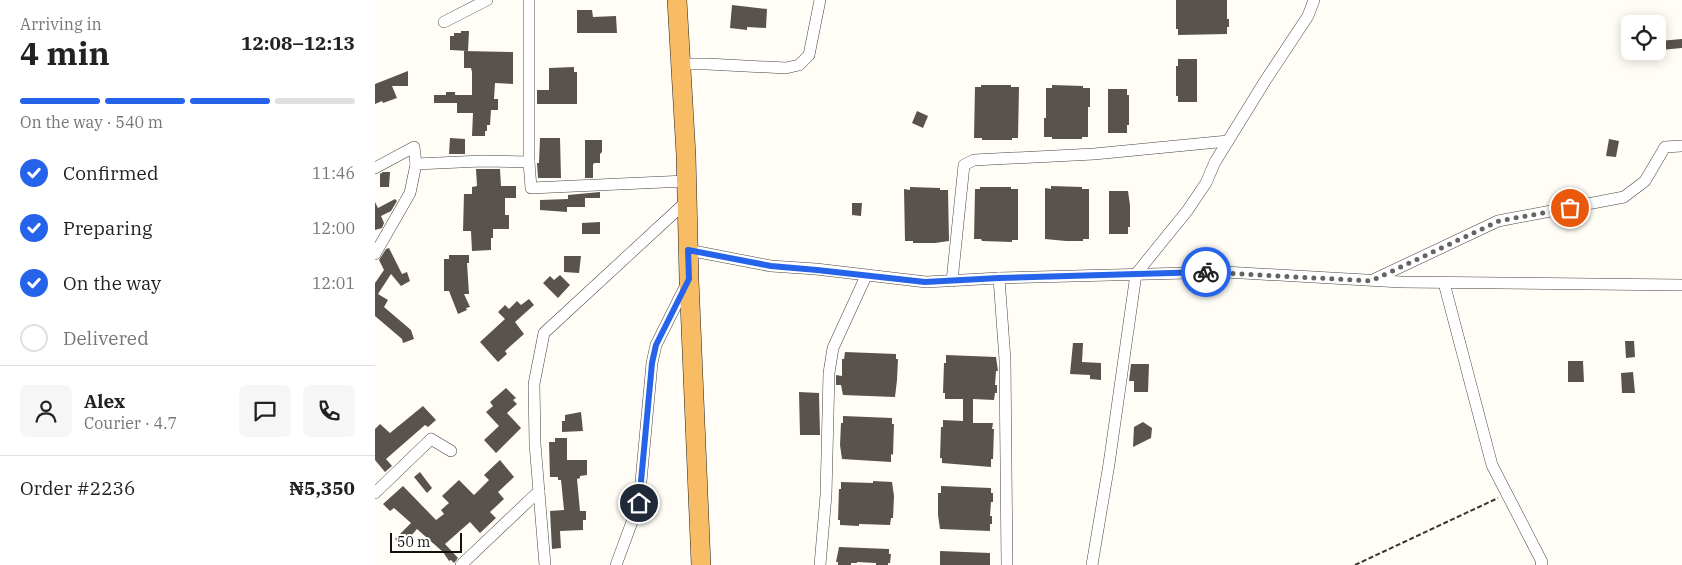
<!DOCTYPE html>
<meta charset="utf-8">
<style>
:root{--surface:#fff;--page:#f6f6f6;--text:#222;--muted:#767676;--line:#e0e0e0;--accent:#2563eb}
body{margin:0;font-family:"IBM Plex Serif",serif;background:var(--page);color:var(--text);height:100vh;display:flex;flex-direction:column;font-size:19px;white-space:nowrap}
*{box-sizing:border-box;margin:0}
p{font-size:16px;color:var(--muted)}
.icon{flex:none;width:28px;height:28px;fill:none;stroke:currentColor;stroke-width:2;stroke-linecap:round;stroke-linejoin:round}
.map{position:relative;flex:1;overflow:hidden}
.side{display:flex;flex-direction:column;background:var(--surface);width:375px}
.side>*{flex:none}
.tools{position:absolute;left:1246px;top:15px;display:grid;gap:10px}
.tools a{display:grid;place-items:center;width:45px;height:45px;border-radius:8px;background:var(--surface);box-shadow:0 2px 12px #0003;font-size:25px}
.scale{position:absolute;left:15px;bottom:12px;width:72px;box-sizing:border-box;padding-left:5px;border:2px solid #111;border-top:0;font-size:14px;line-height:18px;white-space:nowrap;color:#111;-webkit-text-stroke:4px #fff;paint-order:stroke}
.pin{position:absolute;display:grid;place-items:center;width:42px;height:42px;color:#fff;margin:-21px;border:2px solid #fff;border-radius:50%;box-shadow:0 1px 5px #0007}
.courier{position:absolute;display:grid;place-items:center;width:50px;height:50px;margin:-25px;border:4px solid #2563eb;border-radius:50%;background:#fff;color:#222;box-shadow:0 1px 6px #0007}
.summary em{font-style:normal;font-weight:800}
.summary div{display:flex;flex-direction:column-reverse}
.summary{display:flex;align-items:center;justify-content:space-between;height:85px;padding:0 20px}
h1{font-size:32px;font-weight:800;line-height:38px}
.bar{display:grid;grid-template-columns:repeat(4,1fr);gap:8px 5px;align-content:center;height:60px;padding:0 20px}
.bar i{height:6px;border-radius:4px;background:var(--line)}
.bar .selected{background:var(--accent)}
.bar p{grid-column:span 4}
.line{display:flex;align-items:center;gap:12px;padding:0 20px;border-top:1px solid var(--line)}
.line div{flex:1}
.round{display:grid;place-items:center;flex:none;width:52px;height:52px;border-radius:8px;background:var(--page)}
ol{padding:0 20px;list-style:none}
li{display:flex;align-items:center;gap:15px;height:55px}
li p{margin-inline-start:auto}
li .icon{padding:5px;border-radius:50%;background:var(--accent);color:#fff;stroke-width:4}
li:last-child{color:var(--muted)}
li i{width:28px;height:28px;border:2px solid var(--line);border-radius:50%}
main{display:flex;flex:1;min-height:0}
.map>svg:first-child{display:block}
</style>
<main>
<section class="side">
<div class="summary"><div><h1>4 min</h1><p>Arriving in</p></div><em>12:08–12:13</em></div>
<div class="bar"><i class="selected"></i><i class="selected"></i><i class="selected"></i><i></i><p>On the way · 540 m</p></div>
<ol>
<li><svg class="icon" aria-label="check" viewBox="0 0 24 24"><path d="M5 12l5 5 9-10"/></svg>Confirmed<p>11:46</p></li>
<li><svg class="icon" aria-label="check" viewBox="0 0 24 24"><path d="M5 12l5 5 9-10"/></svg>Preparing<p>12:00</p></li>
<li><svg class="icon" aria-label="check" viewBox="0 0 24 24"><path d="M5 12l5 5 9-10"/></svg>On the way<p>12:01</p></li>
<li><i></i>Delivered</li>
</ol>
<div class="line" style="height:90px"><a class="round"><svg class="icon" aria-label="person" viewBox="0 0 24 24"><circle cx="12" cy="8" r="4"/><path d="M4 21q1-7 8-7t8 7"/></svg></a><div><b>Alex</b><p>Courier · 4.7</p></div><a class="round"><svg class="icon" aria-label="chat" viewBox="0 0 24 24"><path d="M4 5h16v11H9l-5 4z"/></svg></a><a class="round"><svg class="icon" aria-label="phone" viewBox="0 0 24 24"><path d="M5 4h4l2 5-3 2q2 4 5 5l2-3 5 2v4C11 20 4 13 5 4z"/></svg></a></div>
<div class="line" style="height:65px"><div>Order #2236</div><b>₦5,350</b></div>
</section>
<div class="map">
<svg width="1307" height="565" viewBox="0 0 1307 565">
<rect width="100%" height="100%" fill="#fffdf5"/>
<!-- building -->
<g fill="#5a524d">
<polygon points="801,0 852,0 852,19 854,19 854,27 852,27 852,34 803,35 803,29 801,29"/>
<polygon points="357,5 392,9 391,28 372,27 372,30 355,28"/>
<polygon points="202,10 217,10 218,17 241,16 242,33 202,33"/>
<polygon points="86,31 94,31 93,51 75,50 75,36 79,36 79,33 86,33"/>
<polygon points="1307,39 1307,48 1285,50 1284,41"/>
<polygon points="89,51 138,52 138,84 120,83 119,99 123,99 123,110 116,110 115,125 112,125 112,131 110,131 110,136 97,136 98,113 82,113 82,103 59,103 59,95 71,95 71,92 80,92 80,95 97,95 97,72 96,68 89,68"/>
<polygon points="803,59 822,59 822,102 803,102 803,96 801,96 801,66 803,66"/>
<polygon points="199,67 199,72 202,72 202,104 162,104 162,90 174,90 174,68"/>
<polygon points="33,71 33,86 17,86 22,98 8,103 7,101 0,104 0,84"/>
<polygon points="606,85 636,85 636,87 644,87 643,138 637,138 637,140 607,140 607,138 599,138 600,87 606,87"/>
<polygon points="677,85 708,86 708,88 715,88 715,107 713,107 713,137 707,137 707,139 677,139 677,137 669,137 669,118 671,118 671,88 677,88"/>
<polygon points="733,89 752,89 752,95 754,95 754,125 752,125 752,133 733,133"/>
<polygon points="542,111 553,116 548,128 537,123"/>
<polygon points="75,138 90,139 90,154 74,154"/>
<polygon points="165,138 185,138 186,178 163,178 162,163 164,163"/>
<polygon points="1234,139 1244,141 1241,157 1231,156"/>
<polygon points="210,140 227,140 227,152 225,154 225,163 219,163 218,165 218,178 210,178"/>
<polygon points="101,169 125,169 126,186 141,186 141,198 130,198 130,215 134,215 134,229 118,229 118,238 116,238 116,250 97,251 96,231 88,231 89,194 97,194 97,187 102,186"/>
<polygon points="8,172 15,172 14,187 5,187 5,174"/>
<polygon points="676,186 707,187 707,189 714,189 714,239 708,239 708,241 691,241 670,239 670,188 676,189"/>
<polygon points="535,187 565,188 565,190 573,190 574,241 560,243 538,243 538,241 530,241 529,189 535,190"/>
<polygon points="605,187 636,187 636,189 643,189 643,240 637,240 637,242 607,241 606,239 599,239 600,189 605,189"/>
<polygon points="734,191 753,191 755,205 755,227 753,227 753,234 734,234"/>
<polygon points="225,192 225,198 210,198 210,207 192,207 192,212 165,210 165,200 193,199 193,195"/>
<polygon points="20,199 22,201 16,211 6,216 9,223 7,228 0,230 0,202 3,208"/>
<polygon points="477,203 487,203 486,216 477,215"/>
<polygon points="225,222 225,234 207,234 207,223"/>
<polygon points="14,248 27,274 32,272 35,281 26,286 16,274 3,294 13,300 9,307 36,330 39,339 28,343 27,339 0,316 0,283 9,270 4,260 11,249"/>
<polygon points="74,255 94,255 94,263 92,263 94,294 89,294 95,307 91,308 92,310 83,314 74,291 69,291 69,259 74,259"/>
<polygon points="189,256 206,256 204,273 189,272"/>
<polygon points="185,275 195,285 183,298 168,283 175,276 179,280"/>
<polygon points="154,299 159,305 140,322 149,334 130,351 132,354 123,362 105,342 130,319 123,312 130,305 134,309 142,301 146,305"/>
<polygon points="1250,341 1259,341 1260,357 1251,358"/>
<polygon points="698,343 708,343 707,362 726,363 726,380 715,379 715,375 695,374"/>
<polygon points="470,352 521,354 521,359 523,359 522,380 520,397 468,395 466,385 461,385 461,375 467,376 467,359 469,359"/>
<polygon points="571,355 621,357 623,371 621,371 620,385 622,385 622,393 620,393 619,400 598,399 598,423 618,423 617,429 619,429 618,459 616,459 616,467 567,463 567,458 565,458 566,427 568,427 568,420 588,421 588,399 570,399 570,393 568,393 569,363 571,363"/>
<polygon points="1193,361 1208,361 1209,382 1193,382"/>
<polygon points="756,364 774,364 773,392 759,392 759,381 754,381"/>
<polygon points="1258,372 1260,393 1247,393 1246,373"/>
<polygon points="131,388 141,398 138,400 142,404 132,413 146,428 121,453 109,440 124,426 111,412 118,406 115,402"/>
<polygon points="424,392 444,393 445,435 425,435"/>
<polygon points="48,406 61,420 53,427 50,425 11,459 17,466 10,472 0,460 0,429 5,424 15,433"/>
<polygon points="206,412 208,431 187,432 187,421 190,421 190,415"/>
<polygon points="468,416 517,418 517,424 519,424 518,455 516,454 516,462 467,459 465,445 466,423 468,423"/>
<polygon points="768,422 777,428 776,438 758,447 759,427"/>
<polygon points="180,438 192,438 192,460 212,460 212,475 205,476 205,478 202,479 205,511 211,511 211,520 208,520 208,530 185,531 186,548 177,549 175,511 189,510 186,480 183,480 183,477 175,477 174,442 180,442"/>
<polygon points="125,460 139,477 123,492 129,499 115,512 121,518 105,533 95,522 70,544 83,558 79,563 76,560 74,561 68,552 42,529 27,546 20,539 36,523 19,508 15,511 8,504 28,486 61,520 69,514 66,510 74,503 67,496 84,480 99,495 114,480 109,475"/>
<polygon points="45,472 57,488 52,493 39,477"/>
<polygon points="498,481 517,482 519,496 518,518 516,518 515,525 484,524 484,526 465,525 465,520 463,520 464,489 466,489 466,482 498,483"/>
<polygon points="566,486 616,488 616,493 618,493 618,502 616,502 615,516 617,516 617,524 615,524 615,531 565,529 563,515 563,493 566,493"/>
<polygon points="464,547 514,549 514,554 516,554 515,563 513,563 513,565 501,565 501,563 482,562 482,563 476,563 476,565 463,565 463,562 461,562"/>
<polygon points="565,551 615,553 615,565 565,565"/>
</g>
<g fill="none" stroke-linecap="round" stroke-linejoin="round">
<!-- minor casing -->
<g stroke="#444" stroke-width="12">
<g id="minor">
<polyline points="154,0 154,162 156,188 311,181"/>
<polyline points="69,22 112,0"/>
<polyline points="306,64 332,64 411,68 424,65 434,55 445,0"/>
<polyline points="0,168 39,147 41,164"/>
<polyline points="313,250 396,266 441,269 551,282 624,278 850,272 1026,282 1307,285"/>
<polyline points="0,254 35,193 41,164 107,161 154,162"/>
<polyline points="624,278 630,360 632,565"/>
<polyline points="1000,279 1123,221 1249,197 1270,181 1290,147 1307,146"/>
<polyline points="577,281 589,165 599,160 719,154 853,141"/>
<polyline points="1069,283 1117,465 1167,562 1166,565"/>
<polyline points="0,493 56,439 76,451"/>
<polyline points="86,565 164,491"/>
<polyline points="170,565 160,444 159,384 169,333 312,201"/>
<polyline points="241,565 264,503 277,363 281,345 312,283"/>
<polyline points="445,565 451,495 454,373 458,348 491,276"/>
<polyline points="717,565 734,464 761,274 812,211 831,183 840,162 890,81 933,16 939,0"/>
</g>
</g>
<!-- trunk casing -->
<g stroke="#222" stroke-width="20">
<polyline id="trunk" points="302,0 311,155 314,279 326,565"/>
</g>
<!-- path -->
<polyline stroke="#333" stroke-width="2" stroke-dasharray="5 2.5" stroke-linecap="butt" points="980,565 1123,498"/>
<!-- minor -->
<use href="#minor" stroke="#fff" stroke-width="11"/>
<!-- trunk -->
<use href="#trunk" stroke="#f7bc64" stroke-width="19"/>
</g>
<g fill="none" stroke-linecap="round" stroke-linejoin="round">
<!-- done -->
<polyline stroke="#646461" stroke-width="5" stroke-dasharray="0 9" points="831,272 996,281 1124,221 1195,208"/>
<!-- route -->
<polyline stroke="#2563eb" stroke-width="6" points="264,503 277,363 281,345 314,279 313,250 396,266 442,270 550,282 624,278 831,272"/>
</g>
</svg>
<div class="tools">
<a><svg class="icon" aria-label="locate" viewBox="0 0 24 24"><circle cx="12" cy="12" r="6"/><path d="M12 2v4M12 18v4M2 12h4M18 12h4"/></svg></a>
</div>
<div class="scale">50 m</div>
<div class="pin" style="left:1195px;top:208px;background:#ea580c"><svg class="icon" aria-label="bag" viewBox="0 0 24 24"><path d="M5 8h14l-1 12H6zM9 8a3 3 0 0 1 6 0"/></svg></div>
<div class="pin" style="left:264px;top:503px;background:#1f2937"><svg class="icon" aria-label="home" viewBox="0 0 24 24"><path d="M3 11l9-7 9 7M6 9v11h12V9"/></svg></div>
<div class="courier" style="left:831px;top:272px"><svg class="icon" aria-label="bike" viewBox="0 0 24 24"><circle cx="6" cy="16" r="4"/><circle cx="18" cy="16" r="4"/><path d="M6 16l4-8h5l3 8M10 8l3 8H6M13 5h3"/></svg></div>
</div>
</main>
